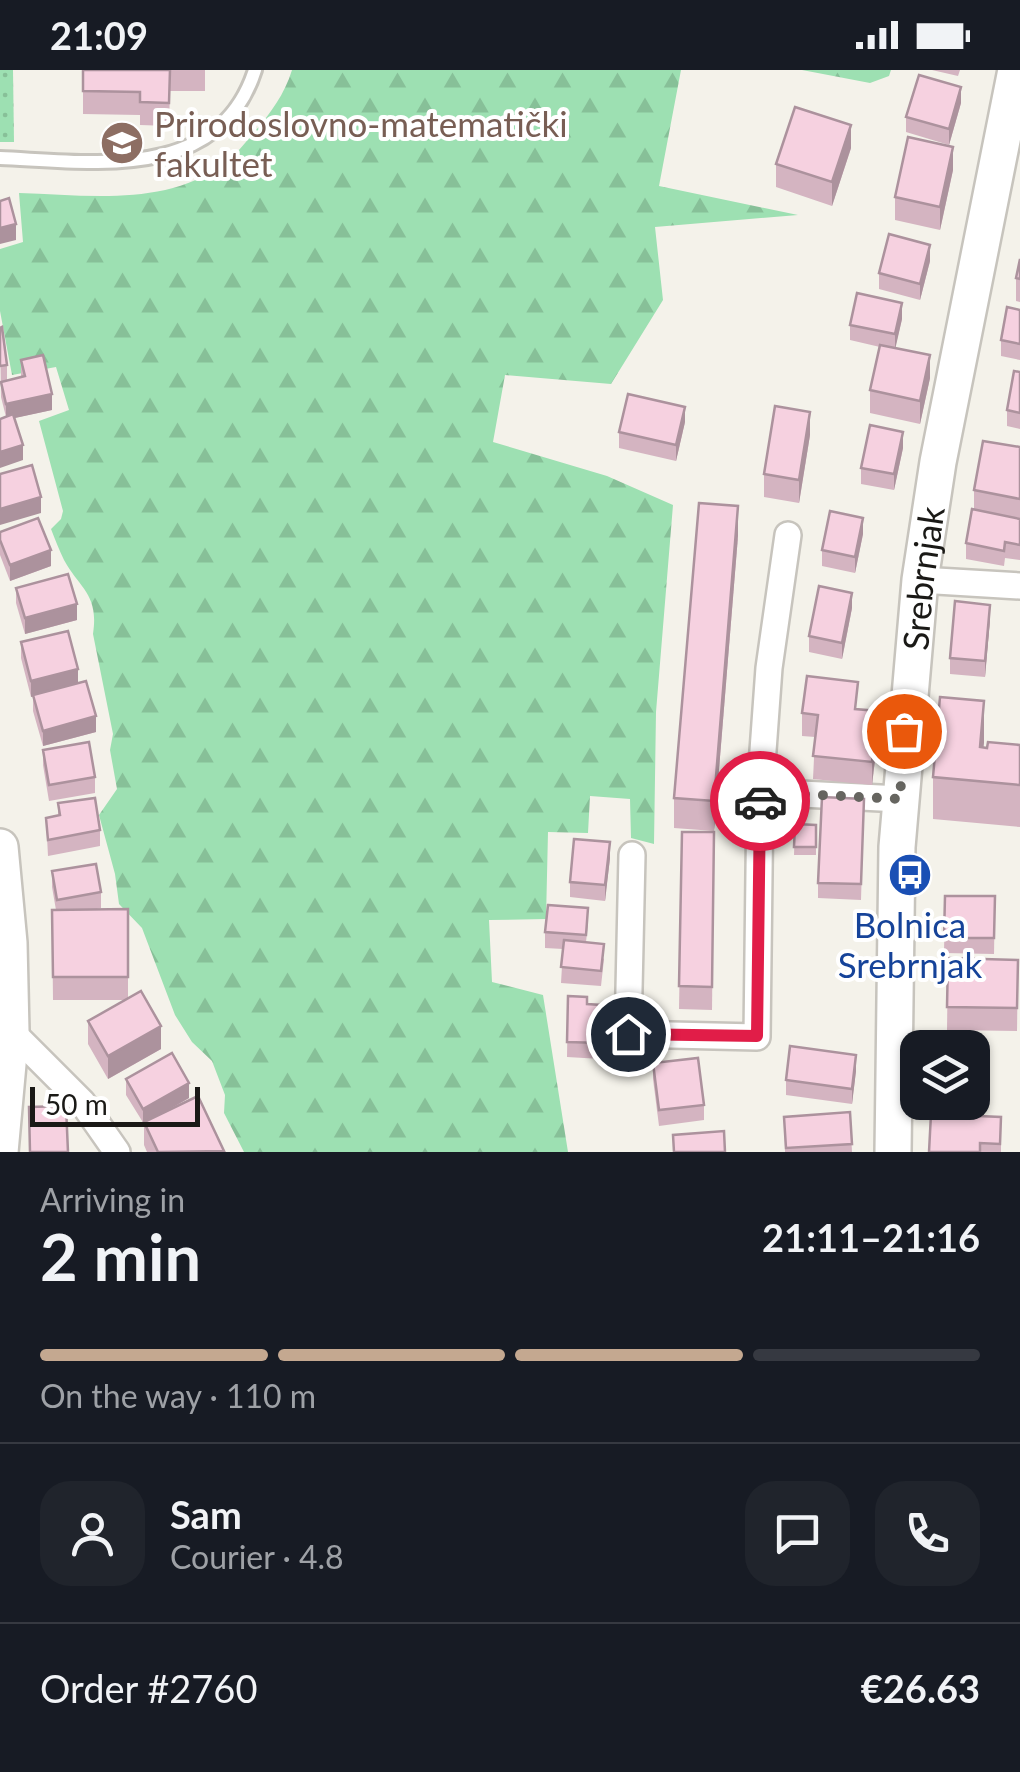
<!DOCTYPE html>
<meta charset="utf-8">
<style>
:root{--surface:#171b24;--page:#20242c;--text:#f1f3f6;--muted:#9ea1a6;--line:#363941;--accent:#c4a890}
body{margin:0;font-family:Lato,sans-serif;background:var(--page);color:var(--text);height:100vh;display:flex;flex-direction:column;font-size:38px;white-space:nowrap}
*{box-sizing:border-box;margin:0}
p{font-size:32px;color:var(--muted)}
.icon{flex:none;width:55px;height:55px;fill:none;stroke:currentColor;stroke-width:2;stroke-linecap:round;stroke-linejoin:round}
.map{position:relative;height:1082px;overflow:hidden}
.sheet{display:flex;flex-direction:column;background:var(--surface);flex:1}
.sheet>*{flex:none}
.controls{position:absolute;left:900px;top:960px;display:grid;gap:20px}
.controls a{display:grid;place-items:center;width:90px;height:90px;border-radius:20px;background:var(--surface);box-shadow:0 2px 8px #0004;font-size:50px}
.scale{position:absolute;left:30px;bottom:25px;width:170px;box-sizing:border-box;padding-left:10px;border:5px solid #1a1916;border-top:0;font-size:28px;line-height:35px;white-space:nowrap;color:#1a1916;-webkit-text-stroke:8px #fff;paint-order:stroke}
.pin{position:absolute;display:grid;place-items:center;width:85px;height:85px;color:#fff;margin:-42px;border:5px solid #fff;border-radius:50%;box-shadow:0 2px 10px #0007}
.courier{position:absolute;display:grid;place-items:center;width:100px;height:100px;margin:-50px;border:8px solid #e11d48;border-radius:50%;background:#fff;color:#222;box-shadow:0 2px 12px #0007}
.overview em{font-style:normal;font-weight:700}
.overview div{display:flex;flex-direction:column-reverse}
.overview{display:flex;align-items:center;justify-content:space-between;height:170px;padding:0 40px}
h1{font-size:65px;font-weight:700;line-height:75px}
.bar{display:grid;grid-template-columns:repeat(4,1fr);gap:15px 10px;align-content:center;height:120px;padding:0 40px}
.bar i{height:12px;border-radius:8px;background:var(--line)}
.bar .selected{background:var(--accent)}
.bar p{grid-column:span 4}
.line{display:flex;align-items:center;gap:25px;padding:0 40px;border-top:2px solid var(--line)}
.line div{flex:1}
.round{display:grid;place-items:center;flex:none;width:105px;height:105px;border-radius:30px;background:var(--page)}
.status{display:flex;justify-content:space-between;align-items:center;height:70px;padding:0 50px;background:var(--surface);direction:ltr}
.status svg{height:28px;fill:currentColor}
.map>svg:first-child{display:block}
</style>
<div class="status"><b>21:09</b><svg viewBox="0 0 49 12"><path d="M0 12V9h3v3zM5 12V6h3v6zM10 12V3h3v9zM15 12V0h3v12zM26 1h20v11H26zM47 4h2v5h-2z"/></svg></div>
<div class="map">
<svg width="1020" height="1082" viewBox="0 0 1020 1082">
<defs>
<pattern id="green-dots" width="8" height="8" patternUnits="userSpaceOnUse" patternTransform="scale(2.5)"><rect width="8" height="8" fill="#9de0b2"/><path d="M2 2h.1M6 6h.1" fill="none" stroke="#87c098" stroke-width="1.8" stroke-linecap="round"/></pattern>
<pattern id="forest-firs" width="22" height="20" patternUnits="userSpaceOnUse" patternTransform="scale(2.5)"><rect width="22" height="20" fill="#9de0b2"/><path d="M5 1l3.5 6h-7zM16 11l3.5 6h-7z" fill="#87c098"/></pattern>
</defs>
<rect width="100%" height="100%" fill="#f4f2ea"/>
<!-- green -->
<polygon fill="url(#green-dots)" points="0,0 13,0 14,72 0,72"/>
<!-- forest -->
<g fill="url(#forest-firs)">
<path d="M292,0H681L659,116L798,145L655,157L663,230L611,314L505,305L493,372L607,406L673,435L656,642L654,774L631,768L630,729L590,726L588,763L548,762L546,849L489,850L492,912L543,925L568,1082H244L224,1043L225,1025L212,991L192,972L175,945L142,858L119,834L115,804L99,745L117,719L110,680L113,664L93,564C99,524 80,519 64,490C59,480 55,469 51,459L61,449L63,441L39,351L69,340L56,297L12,305L0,241V179L23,172L19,123C87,125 165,137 224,94C234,87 243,75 251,66C269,45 284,26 292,0Z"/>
<polygon points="802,0 891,0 889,6 870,13"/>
</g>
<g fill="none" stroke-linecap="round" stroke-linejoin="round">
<!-- lane casing -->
<g stroke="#c7c4bd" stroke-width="18">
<path id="lane" d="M0,88C92,92 219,113 255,0"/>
</g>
<!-- street casing -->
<g stroke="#c7c4bd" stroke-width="30">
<g id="street">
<polyline points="920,510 1020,516"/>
<polyline points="760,722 769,598 788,465"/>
<polyline points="632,785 628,964 757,967 760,722 900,729"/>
<polyline points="11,961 82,1032 117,1082"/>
</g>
</g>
<!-- secondary casing -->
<g stroke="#c7c4bd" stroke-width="40">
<g id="secondary">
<polyline points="0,777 9,873 11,961 0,1082"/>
<path id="s1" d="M893,1082L897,777L920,510L938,392L1016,0"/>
</g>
</g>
<!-- lane -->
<use href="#lane" stroke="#fff" stroke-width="12"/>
<!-- street -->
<use href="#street" stroke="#fff" stroke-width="25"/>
<!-- secondary -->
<use href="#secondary" stroke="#fff" stroke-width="35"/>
</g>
<!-- wall -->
<g fill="#d4b4c1">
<polygon points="83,0 205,0 205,21 170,21 169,56 140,55 140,45 83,44"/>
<polygon points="932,0 960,0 958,6"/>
<polygon points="961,33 949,75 906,62 906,47"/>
<polygon points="851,78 832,136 776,117 776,94"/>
<polygon points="953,100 940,160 895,150 895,127"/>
<polygon points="1020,189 1020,232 1016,231 1016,208"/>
<polygon points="930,191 920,230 879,219 879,203"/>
<polygon points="1020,240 1020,290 1001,286 1001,270"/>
<polygon points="902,249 895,278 930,308 920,354 870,343 870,320 880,277 850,270 850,255"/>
<polygon points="0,258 7,295 7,310 21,307 21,290 52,340 14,348 23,390 6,347 1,327"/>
<polygon points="1020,302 1020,359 1007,356 1007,340"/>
<polygon points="685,352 676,391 619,378 619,362"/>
<polygon points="810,365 799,433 764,427 764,404"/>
<polygon points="1020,377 1020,490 1005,488 1004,496 966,489 966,473 974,440 974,420"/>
<polygon points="903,378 894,420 861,414 861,398"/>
<polygon points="0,462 51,496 10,511 0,485"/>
<polygon points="863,464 855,503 822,496 822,480"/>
<polygon points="738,466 714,761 674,758 674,728"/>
<polygon points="16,518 77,550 25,564 16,533"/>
<polygon points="852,538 842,589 809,582 809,566"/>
<polygon points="990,550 985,607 950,604 950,588"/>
<polygon points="21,572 78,613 96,662 43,676 33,641 33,626 31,627 21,588"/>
<polygon points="857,639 878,664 872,715 813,709 815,667 802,666 802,643"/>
<polygon points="1020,675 1020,757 933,749 933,707 984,677"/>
<polygon points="43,680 95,707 95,723 49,731 43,695"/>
<polygon points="864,729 861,830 818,828 818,813"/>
<polygon points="58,733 100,760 100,776 48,786 46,748 58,746"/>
<polygon points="795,754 816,755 816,785 794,785"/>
<polygon points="682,762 714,762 712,940 679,939"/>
<polygon points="610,788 605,831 570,827 570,812"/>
<polygon points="52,801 101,822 101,838 92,840 128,839 128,928 161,979 108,1009 88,974 88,951 125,930 53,930 52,840 56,840 52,817"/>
<polygon points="945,826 995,826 994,884 944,883"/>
<polygon points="588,854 586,872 604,889 601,916 561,913 563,879 545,878 545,862"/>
<polygon points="948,888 1018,890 1017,961 947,960"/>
<polygon points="568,926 587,934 602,935 601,989 567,987"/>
<polygon points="972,978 979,987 977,1028 972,1027"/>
<polygon points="653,993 704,1035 704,1050 659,1056 653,1009"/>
<polygon points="856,1001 852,1034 786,1025 786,1010"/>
<polygon points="126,1009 189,1028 166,1042 224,1082 147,1082 144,1075 144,1054 126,1025"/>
<polygon points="850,1042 852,1082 785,1082 784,1047"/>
<polygon points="1001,1047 1001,1082 929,1082"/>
</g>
<!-- shaded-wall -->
<g fill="#ac929d">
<polygon points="961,17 961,33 949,75 949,59"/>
<polygon points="851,55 851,78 832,136 832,112"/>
<polygon points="953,77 953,100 940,160 940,137"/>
<polygon points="16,154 16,170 0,174 0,158"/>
<polygon points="930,175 930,191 920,230 920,214"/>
<polygon points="902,233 902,249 895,280 895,264"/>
<polygon points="930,285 930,308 920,354 920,331"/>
<polygon points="52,324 52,340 6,350 6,334"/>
<polygon points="685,337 685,352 676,391 676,375"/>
<polygon points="810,342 810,365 799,433 799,410"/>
<polygon points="903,362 903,378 894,420 894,404"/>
<polygon points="23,375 23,390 0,398 0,382"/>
<polygon points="41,427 41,443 0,455 0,439"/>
<polygon points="738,436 738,466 714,761 714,731"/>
<polygon points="863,448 863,464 855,503 855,487"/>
<polygon points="51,480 51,496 10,511 10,495"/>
<polygon points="852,523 852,538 842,589 842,573"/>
<polygon points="77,534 77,550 25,564 25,548"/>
<polygon points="990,535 990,550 985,607 985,591"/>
<polygon points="78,599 78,615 31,627 31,611"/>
<polygon points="984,631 984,673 980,711 980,677"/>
<polygon points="878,641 878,664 872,715 872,692"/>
<polygon points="96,646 96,662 43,676 43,661"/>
<polygon points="610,772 610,788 605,831 605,815"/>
<polygon points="161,956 161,979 108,1009 108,986"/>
<polygon points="856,985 856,1001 852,1034 852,1019"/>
<polygon points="189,1013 189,1028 143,1054 143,1039"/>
</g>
<!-- building -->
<g fill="#f6d1e0" stroke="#ac929d" stroke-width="2.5">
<polygon points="83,0 170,0 169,33 140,32 140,22 83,21"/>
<polygon points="919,5 961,17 949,59 906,47"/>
<polygon points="795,37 851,55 832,112 776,94"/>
<polygon points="908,67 953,77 940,137 895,127"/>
<polygon points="9,128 16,154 0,158 0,131"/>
<polygon points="889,164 930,175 920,214 879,203"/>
<polygon points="1020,189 1020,209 1016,208"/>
<polygon points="857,223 902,233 895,264 850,255"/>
<polygon points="1007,237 1020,240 1020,274 1001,270"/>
<polygon points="2,257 7,295 0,296 0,258"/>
<polygon points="880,275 930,285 920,331 870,320"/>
<polygon points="43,285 52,324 6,334 1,312 25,306 21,290"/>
<polygon points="1014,301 1020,302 1020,343 1007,340"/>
<polygon points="628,324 685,337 676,375 619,362"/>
<polygon points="775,336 810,342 799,410 764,404"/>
<polygon points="13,344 23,375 0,382 0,349"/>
<polygon points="870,355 903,362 894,404 861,398"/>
<polygon points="983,371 1020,377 1020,429 974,420"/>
<polygon points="32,395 41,427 0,439 0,404"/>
<polygon points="699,433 738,436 714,731 674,728"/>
<polygon points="972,439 1020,449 1020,475 1005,472 1004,481 966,473"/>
<polygon points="830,441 863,448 855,487 822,480"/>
<polygon points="38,448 51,480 10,495 0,470 0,462"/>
<polygon points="68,504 77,534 25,548 16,518"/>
<polygon points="819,516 852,523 842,573 809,566"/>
<polygon points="955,531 990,535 985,591 950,588"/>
<polygon points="68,561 78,599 31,611 21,572"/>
<polygon points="807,606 858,612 855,639 878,641 872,692 813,686 818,645 802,643"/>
<polygon points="86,611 96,646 43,661 33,625"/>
<polygon points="940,627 984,631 980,677 987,678 988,672 1020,675 1020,715 933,707"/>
<polygon points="89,672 95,707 49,715 43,680"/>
<polygon points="822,727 864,729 861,814 818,813"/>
<polygon points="95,728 100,760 48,770 46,748 60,745 58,733"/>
<polygon points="795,754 816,755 816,777 794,777"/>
<polygon points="682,762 714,762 712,917 679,916"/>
<polygon points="574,769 610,772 605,815 570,812"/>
<polygon points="96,794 101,822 57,830 52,801"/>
<polygon points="945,826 995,826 994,868 944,868"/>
<polygon points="548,835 588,838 586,865 545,862"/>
<polygon points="128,839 128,907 53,907 52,840"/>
<polygon points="564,870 604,874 601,901 561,897"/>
<polygon points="948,888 1018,890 1017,938 947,937"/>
<polygon points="141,921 161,956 108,986 88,951"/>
<polygon points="568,926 587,927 587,934 602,935 601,973 567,972"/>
<polygon points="945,969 979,972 977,1012 972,1012 972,978 944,978"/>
<polygon points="790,976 856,985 852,1019 786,1010"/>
<polygon points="172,983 189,1013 143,1039 126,1009"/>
<polygon points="698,988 704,1035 659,1040 653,993"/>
<polygon points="198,1026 224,1081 158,1082 144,1052"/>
<polygon points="66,1036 68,1082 30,1082 29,1037"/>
<polygon points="850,1042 852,1074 786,1078 784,1047"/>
<polygon points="931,1044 1001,1047 1000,1074 980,1073 980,1082 929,1082"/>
<polygon points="724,1061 725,1082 674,1082 673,1065"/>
</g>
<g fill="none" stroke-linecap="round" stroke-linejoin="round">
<!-- done -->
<polyline stroke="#666560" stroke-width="10" stroke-dasharray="0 18" points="760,731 760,722 900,729 904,661"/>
<!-- route -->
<polyline stroke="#e11d48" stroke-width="12" points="628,964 757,966 760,731"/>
</g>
<!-- icons -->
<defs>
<g id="university-disc" transform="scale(2.25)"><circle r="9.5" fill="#8d6e63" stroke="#fff"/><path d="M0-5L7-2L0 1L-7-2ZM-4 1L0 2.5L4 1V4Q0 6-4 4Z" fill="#fff"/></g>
<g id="bus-disc" transform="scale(2.25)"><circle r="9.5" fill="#1a4fb4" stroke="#fff"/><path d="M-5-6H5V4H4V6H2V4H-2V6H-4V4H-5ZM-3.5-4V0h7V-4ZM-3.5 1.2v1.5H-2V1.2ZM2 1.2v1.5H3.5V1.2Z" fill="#fff"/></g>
</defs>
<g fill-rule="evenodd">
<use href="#university-disc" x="122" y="73"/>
<use href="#bus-disc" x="910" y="805"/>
</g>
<g text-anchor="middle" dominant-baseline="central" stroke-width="8" stroke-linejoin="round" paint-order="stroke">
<!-- education labels -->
<g font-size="35" fill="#785e54" stroke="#fff" text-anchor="start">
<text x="154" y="53">Prirodoslovno-matematički<tspan x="154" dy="40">fakultet</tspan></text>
</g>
<!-- street labels -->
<g font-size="35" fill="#1a1916" stroke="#fff">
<text stroke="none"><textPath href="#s1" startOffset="575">Srebrnjak</textPath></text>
</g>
<!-- transit labels -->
<g font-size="35" fill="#164399" stroke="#fff">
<text x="910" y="854">Bolnica<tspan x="910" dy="40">Srebrnjak</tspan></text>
</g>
</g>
</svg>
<div class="controls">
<a><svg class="icon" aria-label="layers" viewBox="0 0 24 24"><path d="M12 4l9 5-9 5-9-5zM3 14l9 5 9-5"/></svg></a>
</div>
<div class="scale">50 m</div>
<div class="pin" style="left:904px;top:661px;background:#ea580c"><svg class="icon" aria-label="bag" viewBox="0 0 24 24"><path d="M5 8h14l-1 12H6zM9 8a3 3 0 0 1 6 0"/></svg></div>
<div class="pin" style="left:628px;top:964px;background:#1f2937"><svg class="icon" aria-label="home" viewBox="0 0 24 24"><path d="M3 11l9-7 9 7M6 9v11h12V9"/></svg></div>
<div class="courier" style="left:760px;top:731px"><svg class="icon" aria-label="car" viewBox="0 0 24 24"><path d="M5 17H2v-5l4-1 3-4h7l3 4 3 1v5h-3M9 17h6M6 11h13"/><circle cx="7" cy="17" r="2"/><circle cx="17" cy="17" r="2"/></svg></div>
</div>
<section class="sheet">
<div class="overview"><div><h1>2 min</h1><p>Arriving in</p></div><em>21:11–21:16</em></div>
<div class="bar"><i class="selected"></i><i class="selected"></i><i class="selected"></i><i></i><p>On the way · 110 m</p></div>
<div class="line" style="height:180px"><a class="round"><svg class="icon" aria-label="person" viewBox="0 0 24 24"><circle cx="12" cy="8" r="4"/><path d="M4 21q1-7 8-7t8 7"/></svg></a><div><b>Sam</b><p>Courier · 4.8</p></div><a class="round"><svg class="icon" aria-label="chat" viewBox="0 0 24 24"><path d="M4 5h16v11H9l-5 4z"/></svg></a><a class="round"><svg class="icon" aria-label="phone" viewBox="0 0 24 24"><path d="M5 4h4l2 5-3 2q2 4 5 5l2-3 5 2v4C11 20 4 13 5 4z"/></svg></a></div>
<div class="line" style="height:130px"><div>Order #2760</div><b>€26.63</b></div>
</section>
